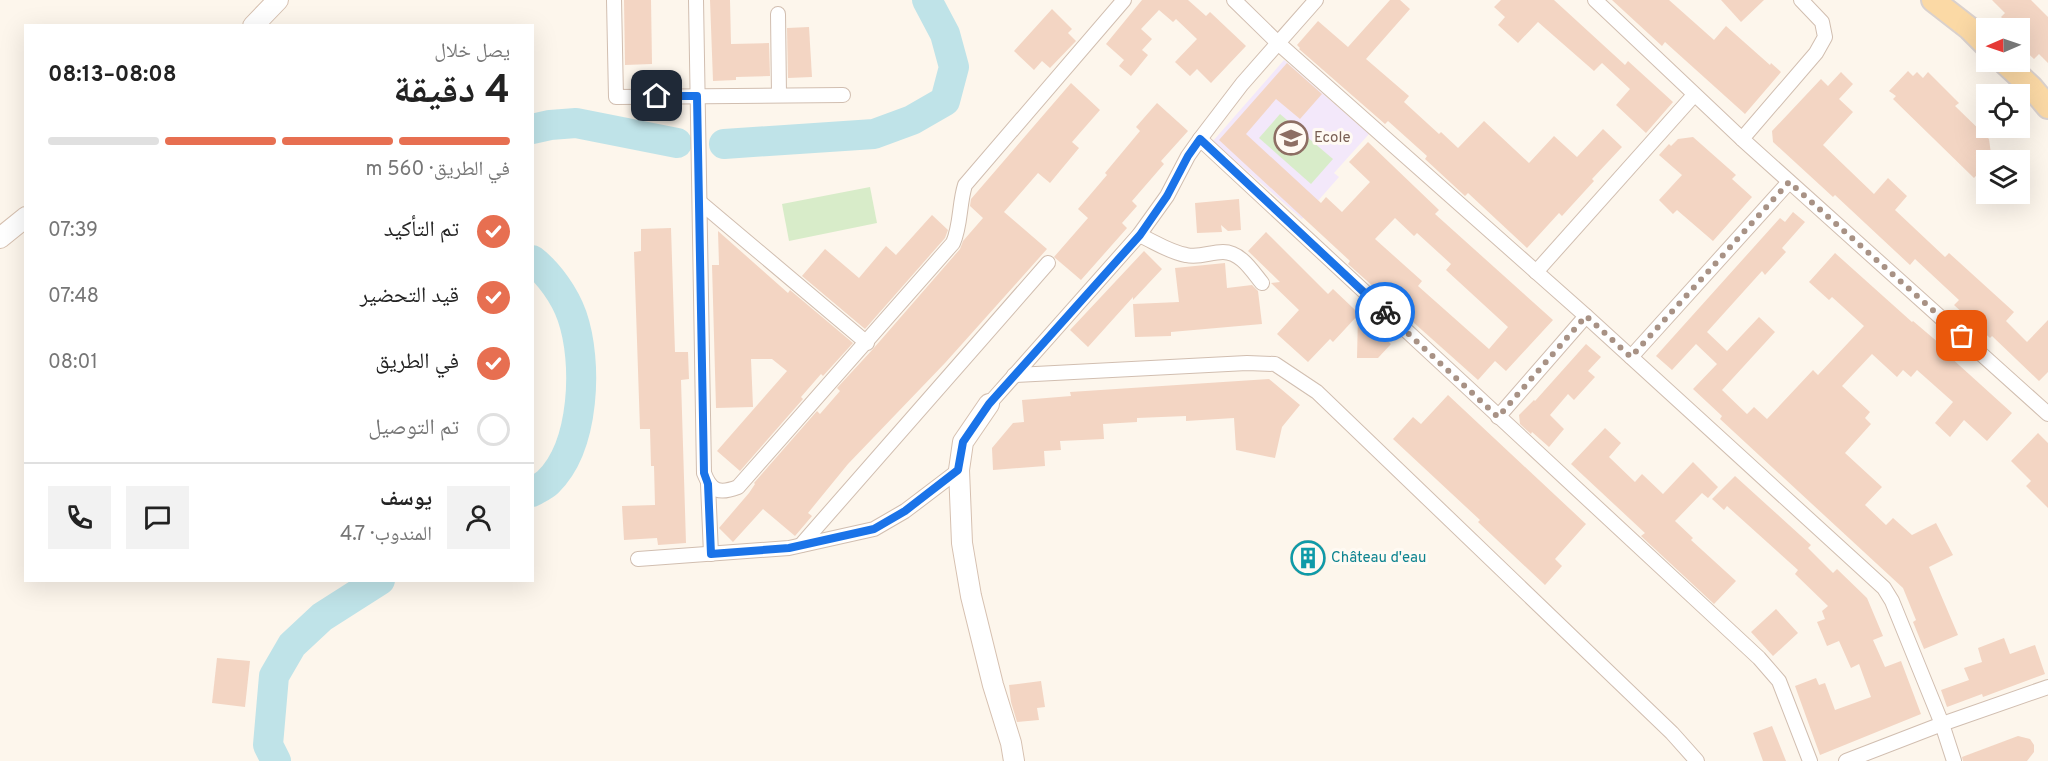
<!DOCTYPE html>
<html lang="ar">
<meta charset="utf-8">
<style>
:root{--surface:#fff;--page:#f2f2f2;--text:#222;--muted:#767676;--line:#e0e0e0;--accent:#e76f51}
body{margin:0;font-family:Overpass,"Noto Naskh Arabic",sans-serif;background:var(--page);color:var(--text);direction:rtl;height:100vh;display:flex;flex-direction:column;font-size:22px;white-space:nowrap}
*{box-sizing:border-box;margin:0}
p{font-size:20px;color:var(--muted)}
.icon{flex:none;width:33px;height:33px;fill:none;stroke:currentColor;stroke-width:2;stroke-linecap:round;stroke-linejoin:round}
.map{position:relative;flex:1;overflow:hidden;direction:ltr}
.drawer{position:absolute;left:24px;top:24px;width:510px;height:558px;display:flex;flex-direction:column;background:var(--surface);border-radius:0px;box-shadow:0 6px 24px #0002;direction:rtl}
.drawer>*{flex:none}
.needle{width:39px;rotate:268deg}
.fabs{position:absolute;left:1976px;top:18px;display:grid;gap:12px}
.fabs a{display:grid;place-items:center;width:54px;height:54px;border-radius:0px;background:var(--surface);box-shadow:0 6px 24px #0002;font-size:30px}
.pin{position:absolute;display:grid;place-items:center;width:51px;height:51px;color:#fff;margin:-26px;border-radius:12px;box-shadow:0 3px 9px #0006}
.courier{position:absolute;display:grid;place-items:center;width:60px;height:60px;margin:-30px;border:4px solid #1a73e8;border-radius:50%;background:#fff;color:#222;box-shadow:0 2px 8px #0007}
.head em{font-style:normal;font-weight:700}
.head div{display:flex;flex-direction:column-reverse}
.head{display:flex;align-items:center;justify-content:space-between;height:102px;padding:0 24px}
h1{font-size:39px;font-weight:700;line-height:45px}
.bar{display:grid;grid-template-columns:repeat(4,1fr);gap:9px 6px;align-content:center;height:72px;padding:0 24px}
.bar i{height:8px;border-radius:4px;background:var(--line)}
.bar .on{background:var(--accent)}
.bar p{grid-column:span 4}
.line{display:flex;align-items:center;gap:15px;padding:0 24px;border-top:2px solid var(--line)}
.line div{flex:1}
.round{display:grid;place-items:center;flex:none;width:63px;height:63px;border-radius:0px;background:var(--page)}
ol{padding:0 24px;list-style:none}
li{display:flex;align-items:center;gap:18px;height:66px}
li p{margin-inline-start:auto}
li .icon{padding:6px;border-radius:50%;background:var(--accent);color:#fff;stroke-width:4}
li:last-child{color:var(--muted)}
li i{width:33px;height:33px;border:3px solid var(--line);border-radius:50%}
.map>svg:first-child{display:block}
</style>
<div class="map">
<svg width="2048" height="761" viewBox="0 0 2048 761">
<rect width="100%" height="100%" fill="#fdf6ec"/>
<!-- education -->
<polygon fill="#f3e8fa" points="1284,60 1369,134 1334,173 1339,177 1302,219 1213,141"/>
<!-- green -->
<g fill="#d8ecc9">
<polygon points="1280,114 1333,159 1311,184 1259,138"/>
<polygon points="870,187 877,223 789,241 782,204"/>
</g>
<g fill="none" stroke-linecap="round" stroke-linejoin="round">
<!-- river -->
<g stroke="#bfe3e8" stroke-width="30">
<polyline points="532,129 550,125 576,123 677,143"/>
<polyline points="724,144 874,134 912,120 945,101 954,67 945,34 927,0"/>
<path d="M532,260C549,273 565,296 572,316C588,362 585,446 548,482C544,486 537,489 532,492"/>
<polyline points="276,761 268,745 274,676 292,645 322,617 380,580"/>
</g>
</g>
<!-- building -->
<g fill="#f3d5c3" fill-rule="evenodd">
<polygon points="624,0 651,0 652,64 625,65"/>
<polygon points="710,0 730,0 731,44 769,43 770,76 736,77 736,80 713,81"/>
<polygon points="1142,0 1188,0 1206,16 1210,12 1246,46 1211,83 1197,69 1190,76 1175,62 1197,39 1176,19 1173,22 1159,10 1141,29 1152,39 1142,50 1148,55 1131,76 1119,66 1124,60 1106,44"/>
<polygon points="1390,0 1400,0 1410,9 1366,59 1409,96 1404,102 1439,134 1441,132 1458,148 1484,121 1529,163 1554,136 1577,157 1603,129 1622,147 1592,179 1594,181 1562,216 1559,213 1527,248 1468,193 1465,196 1425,159 1427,156 1388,121 1385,124 1299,49 1300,48 1297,45 1318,21 1348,47"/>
<polygon points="1501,0 1554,0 1625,65 1628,61 1673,102 1646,133 1616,105 1630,89 1602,63 1594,71 1538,22 1518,43 1498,25 1505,17 1494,7"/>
<polygon points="1612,0 1669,0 1714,40 1726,26 1770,65 1771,63 1781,72 1745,114 1665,42 1662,46"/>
<polygon points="1721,0 1764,0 1741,22"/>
<polygon points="1992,0 2031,0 2048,17 2048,63 2039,54 2034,59 2019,45 2019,28 1999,28 2006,22 2001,17 2005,13"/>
<polygon points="1052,9 1072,29 1068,33 1076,41 1050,68 1042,61 1034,70 1014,51"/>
<polygon points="809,27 812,77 788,78 787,28"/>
<path d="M1287,63L1322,94L1300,119L1276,99L1246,134L1321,203L1326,197L1342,212L1370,182L1349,162L1368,142L1439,210L1435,214L1553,320L1506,371L1495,361L1478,380L1348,264L1350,261L1219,140ZM1395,218L1414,236L1417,233L1451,264L1446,270L1508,327L1489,349L1418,286L1422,281L1375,239Z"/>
<polygon points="1908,71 1913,76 1917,72 1923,78 1928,72 1959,103 1955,106 1989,139 1991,154 1986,159 1986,165 1974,178 1893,99 1896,96 1889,91"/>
<polygon points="1841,72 1853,84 1839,99 1853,112 1823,145 1874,194 1888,178 1907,196 1895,210 1945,257 1949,253 2014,312 2006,321 2027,342 2048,320 2048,372 2039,381 1992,336 1990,338 1954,305 1959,300 1915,259 1910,265 1835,195 1833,197 1773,142 1772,131 1821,79 1828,86"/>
<polygon points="1071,83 1100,110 1072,142 1079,148 1050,183 1038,173 1004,212 1047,249 945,363 848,464 808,513 812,516 795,536 763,509 733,542 719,528 749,493 755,484 754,483 817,411 820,414 840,391 837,388 873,349 960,249 963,241 983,218 970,206 971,199"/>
<polygon points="1157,103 1188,131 1161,161 1164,164 1132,201 1137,206 1122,223 1127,228 1081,280 1054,257 1088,218 1078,209 1107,175 1105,173 1140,131 1136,127"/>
<polygon points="1693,137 1736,175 1732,179 1752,197 1713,241 1677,210 1673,214 1659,200 1682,175 1659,155 1669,144 1671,146 1678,139"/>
<polygon points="1239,199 1241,230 1228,231 1221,225 1222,232 1197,233 1195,203"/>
<polygon points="1793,212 1805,222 1782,248 1786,252 1765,275 1762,271 1707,332 1727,351 1759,317 1775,332 1722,390 1747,414 1754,407 1767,419 1813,370 1818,375 1864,326 1832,297 1829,300 1809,282 1835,253 1912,322 1913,321 1940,344 1938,346 2012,413 1987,441 1964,420 1950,437 1935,423 1953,402 1917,370 1911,377 1903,370 1897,377 1872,354 1842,386 1870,412 1865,418 1871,424 1845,453 1882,487 1865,505 1886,525 1893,518 1912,535 1936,523 1953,555 1929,567 1958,635 1924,649 1913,622 1916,620 1903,588 1720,419 1722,416 1693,389 1717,364 1696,344 1672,370 1656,356 1780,218 1785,222"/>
<polygon points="932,215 948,230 945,238 865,329 802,276 825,249 859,278 886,246 896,255"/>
<polygon points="671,228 675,352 688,352 689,379 681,380 686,543 658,545 657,538 624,540 622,506 655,505 654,466 651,466 650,429 640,429 634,252 641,251 641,229"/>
<polygon points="718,231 788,293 790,290 853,343 823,376 821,374 801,397 803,399 740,471 717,451 787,371 772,359 751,359 753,407 716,408 712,265 719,265"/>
<polygon points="1266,232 1328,294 1333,289 1391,344 1378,358 1357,358 1358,315 1333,342 1330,339 1308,362 1277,334 1299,310 1271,283 1280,282 1248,251"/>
<polygon points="1144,251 1162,269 1133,300 1133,297 1088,347 1070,330"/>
<polygon points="1225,263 1227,288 1252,285 1258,291 1262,324 1171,332 1171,336 1135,337 1133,304 1179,302 1175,268"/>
<polygon points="1586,344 1601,357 1588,371 1595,377 1574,400 1568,394 1550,415 1564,429 1549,447 1532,432 1531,434 1520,424 1519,415 1534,400 1535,401"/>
<polygon points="1269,379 1300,405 1282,427 1275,458 1236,450 1234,418 1186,421 1186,416 1137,418 1137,422 1103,424 1104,439 1060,441 1061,450 1044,451 1045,466 993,470 992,448 1013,423 1024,422 1022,400 1071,396 1070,392"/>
<polygon points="1448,395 1586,524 1555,559 1562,566 1545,585 1478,522 1480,520 1393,439 1413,417 1421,424"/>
<polygon points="1605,428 1621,443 1609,457 1635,482 1642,474 1663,494 1693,462 1718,487 1708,498 1702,493 1675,521 1693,538 1691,540 1736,581 1714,604 1641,536 1645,533 1571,464"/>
<polygon points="2038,433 2048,443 2048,508 2026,486 2031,481 2011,461"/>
<polygon points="1735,476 1811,545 1808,548 1833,573 1837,569 1867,598 1883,636 1873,640 1885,667 1901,661 1921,714 1820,755 1795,686 1816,678 1819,685 1825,683 1835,710 1871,697 1859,664 1851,668 1839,641 1827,646 1817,622 1825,619 1822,611 1828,606 1795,574 1798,570 1727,506 1724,510 1712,499"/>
<circle cx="1308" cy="558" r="18"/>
<polygon points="1776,609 1798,633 1773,656 1751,632"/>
<polygon points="2004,638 2010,654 2035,645 2045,674 1983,697 1982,694 1947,707 1941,690 1969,680 1964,668 1982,662 1978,648"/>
<polygon points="217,658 250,661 245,707 212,703"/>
<polygon points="1041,681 1045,707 1037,708 1039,720 1017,722 1011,702 1009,685"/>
<polygon points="1772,726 1786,761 1763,761 1753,733"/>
<polygon points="2018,736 2030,739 2034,745 2034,752 2027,761 1963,761 1962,757"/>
</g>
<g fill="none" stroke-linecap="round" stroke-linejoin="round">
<!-- street casing -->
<g stroke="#d1beb0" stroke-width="16">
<g id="street">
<polyline points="614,0 616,97 843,95"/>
<path d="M696,0L704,473C711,492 720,494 738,487L953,243C961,225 959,204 965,185L1124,0"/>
<polyline points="1234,0 1278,43 1586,316 1884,588 1892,601 1942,724 1954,761"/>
<polyline points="1595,0 1742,139 2048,414"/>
<polyline points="778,14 779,95"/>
<polyline points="1200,139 1759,658 1779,681 1810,761"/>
<polyline points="1742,139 1816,53 1825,37 1822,22 1801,0"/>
<polyline points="701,203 867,343"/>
<path d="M1139,235C1155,242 1169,252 1186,255C1200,258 1210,252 1223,252C1241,252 1252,271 1262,283"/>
<polyline points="1536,272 1694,95"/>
<polyline points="1631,357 1789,182"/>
<polyline points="1014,375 1247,363 1275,364 1317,392 1672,733 1697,761"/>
<polyline points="989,404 1139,235 1167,196 1188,156 1200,139 1242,84 1316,0"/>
<polyline points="1498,417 1586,316"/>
<polyline points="708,484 711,554"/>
<polyline points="801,545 1048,263"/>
<polyline points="638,559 789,548 874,529 905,511 959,470"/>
<polyline points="1846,761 1942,724 2048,687"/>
</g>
</g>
<!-- secondary casing -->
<g stroke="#d6c0b0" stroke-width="22">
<g id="secondary">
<polyline points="253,26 278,0"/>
<polyline points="0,238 26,217"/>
<polyline points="989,404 963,442 959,470 962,543 971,596 993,685 1011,743 1014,761"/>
</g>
</g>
<!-- primary casing -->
<g stroke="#dad1cd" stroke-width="26">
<g id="primary">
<polyline points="1933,0 1969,28 1986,45"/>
<polyline points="2004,62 2031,87 2048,107"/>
</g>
</g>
<!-- street -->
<use href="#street" stroke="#fff" stroke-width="14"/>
<!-- secondary -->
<use href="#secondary" stroke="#fff" stroke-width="20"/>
<!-- primary -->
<use href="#primary" stroke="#fbd9a5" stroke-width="22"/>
</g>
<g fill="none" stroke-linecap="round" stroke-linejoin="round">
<!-- done -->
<polyline stroke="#a89285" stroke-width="6" stroke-dasharray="0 10.8" points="1385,312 1498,417 1586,316 1631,357 1789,182 1962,336"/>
<!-- route -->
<polyline stroke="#1a73e8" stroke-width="8" points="657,96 697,96 704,473 708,484 711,554 789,548 874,529 905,511 958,470 963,442 989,404 1140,235 1167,196 1188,156 1200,139 1385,312"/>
</g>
<!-- icons -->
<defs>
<g id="school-ring" transform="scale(1.725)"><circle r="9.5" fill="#fffaf3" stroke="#8d6e63" stroke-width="1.5"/><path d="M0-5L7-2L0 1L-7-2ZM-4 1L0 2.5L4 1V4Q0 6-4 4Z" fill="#8d6e63"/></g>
<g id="building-ring" transform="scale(1.725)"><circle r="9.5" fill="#fffaf3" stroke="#0f9aa8" stroke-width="1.5"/><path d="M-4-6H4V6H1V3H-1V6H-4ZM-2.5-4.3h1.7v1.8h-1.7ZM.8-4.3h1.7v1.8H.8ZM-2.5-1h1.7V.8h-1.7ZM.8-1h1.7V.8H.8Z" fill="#0f9aa8"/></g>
</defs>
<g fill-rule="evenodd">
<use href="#school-ring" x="1291" y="138"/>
<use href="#building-ring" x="1308" y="558"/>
</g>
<g text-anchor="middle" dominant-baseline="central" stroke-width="6" stroke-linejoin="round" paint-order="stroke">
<!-- education labels -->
<g font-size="15" fill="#785e54" stroke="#fffaf3" text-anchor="start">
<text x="1314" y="138">Ecole</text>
</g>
<!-- culture labels -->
<g font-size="15" fill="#0d838f" stroke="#fffaf3" text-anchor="start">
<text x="1331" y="558">Château d'eau</text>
</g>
</g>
</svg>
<div class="fabs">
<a><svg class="needle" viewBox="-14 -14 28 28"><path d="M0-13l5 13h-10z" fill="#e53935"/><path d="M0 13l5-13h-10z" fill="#767676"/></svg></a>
<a><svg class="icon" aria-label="locate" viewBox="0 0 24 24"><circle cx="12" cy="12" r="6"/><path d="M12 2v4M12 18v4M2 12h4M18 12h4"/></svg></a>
<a><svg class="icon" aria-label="layers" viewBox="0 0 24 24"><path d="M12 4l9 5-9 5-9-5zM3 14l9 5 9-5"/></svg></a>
</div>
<div class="pin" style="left:1962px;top:336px;background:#ea580c"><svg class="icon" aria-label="bag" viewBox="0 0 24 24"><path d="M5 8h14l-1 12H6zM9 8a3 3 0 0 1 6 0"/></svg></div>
<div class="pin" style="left:657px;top:96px;background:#1f2937"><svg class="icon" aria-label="home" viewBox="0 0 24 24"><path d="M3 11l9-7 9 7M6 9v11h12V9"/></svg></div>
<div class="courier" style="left:1385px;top:312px"><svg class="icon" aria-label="bike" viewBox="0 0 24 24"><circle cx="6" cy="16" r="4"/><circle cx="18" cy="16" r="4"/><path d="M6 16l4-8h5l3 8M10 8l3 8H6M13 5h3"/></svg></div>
<section class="drawer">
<div class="head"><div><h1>4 دقيقة</h1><p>يصل خلال</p></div><em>08:08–08:13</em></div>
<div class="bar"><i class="on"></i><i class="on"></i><i class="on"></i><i></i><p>في الطريق · 560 m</p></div>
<ol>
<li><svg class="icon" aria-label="check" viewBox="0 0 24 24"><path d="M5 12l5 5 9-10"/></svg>تم التأكيد<p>07:39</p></li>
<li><svg class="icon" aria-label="check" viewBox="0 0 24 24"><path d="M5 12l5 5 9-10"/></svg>قيد التحضير<p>07:48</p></li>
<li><svg class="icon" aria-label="check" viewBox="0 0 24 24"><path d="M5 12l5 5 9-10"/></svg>في الطريق<p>08:01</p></li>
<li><i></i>تم التوصيل</li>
</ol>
<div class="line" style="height:108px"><a class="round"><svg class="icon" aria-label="person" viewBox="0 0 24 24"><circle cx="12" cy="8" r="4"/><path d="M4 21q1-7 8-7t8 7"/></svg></a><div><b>يوسف</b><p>المندوب · 4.7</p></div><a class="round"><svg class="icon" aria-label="chat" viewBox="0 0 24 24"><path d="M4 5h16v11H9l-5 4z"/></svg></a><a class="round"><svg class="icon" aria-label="phone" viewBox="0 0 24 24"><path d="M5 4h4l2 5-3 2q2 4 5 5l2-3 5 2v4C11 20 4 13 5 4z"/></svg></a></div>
</section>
</div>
